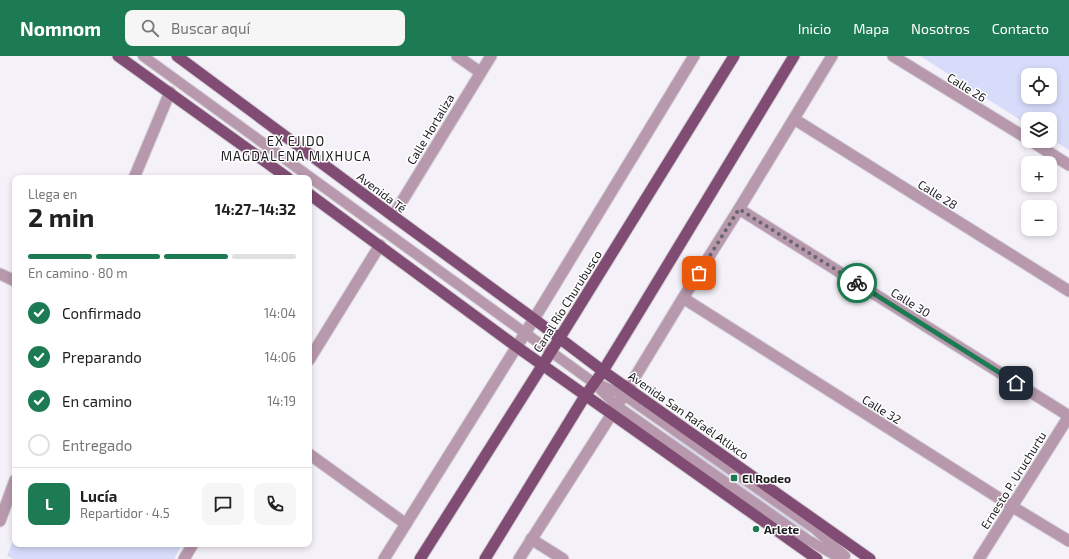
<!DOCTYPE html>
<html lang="es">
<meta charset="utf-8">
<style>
:root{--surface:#fff;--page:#f6f6f6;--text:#222;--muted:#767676;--line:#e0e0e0;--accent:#1c7b52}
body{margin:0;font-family:"Exo 2",sans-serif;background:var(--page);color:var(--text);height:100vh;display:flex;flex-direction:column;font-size:15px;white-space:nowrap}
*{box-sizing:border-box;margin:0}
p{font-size:13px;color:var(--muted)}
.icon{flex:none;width:22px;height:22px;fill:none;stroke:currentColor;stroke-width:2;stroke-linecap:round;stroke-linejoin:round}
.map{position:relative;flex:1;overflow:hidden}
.drawer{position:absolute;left:12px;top:119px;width:300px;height:372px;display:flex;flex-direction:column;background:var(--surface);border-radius:8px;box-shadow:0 2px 6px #0003}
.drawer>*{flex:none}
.buttons{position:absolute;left:1021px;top:12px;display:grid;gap:8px}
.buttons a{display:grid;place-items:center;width:36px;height:36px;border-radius:8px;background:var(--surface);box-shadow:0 2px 6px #0003;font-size:20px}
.pin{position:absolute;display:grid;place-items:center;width:34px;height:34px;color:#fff;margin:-17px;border-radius:8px;box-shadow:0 2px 6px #0006}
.courier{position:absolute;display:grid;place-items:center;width:40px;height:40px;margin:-20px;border:3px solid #1c7b52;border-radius:50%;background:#fff;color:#222;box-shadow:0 1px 5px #0007}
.headline em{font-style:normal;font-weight:700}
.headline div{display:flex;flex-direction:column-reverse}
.headline{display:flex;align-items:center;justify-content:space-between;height:68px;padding:0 16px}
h1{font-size:26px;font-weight:700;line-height:30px}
.bar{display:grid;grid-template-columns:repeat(4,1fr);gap:6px 4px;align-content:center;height:48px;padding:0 16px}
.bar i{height:5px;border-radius:3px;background:var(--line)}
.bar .selected{background:var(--accent)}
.bar p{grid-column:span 4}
.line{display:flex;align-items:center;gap:10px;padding:0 16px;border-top:1px solid var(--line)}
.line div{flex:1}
.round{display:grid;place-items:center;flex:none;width:42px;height:42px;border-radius:8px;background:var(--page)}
ol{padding:0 16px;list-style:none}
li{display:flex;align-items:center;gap:12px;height:44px}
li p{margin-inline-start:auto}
li .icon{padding:4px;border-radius:50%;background:var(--accent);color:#fff;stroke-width:4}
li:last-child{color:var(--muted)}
li i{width:22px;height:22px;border:2px solid var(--line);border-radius:50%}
header{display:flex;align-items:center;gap:24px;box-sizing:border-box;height:56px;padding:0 20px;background:var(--accent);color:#fff}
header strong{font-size:19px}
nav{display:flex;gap:22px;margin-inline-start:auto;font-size:14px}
.search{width:280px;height:36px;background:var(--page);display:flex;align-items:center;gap:10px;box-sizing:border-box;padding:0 14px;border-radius:8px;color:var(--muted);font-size:15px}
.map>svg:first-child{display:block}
</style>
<header>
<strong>Nomnom</strong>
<div class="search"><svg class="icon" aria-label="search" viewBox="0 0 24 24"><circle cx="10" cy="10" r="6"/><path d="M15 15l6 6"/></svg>Buscar aquí</div>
<nav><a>Inicio</a><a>Mapa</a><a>Nosotros</a><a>Contacto</a></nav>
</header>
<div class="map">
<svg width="1069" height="503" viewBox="0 0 1069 503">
<rect width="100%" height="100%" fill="#f5f1f8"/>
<!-- building -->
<g fill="#d7dcfa" fill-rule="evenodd">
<path d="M920,0H1069V94L1050,82V63H1028V69ZM1028,19H1050V41H1028Z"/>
<polygon points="673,372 810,474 806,480 664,385"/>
<polygon points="15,480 15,488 182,488 174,503 14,503 7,500"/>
</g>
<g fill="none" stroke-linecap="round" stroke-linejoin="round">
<!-- service casing -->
<g stroke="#d2cfd5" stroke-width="12">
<g id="service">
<polyline points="143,0 594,327 617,350 808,484 842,503"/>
<polyline points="598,328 624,339 815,473 845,500"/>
</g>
</g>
<!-- minor casing -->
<g stroke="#d2cfd5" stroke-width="13">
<g id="minor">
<polyline points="457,0 480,16"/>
<polyline points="893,0 1028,83"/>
<polyline points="794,63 1069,235"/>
<polyline points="1031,85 1069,109"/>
<polyline points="134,122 170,36"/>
<polyline points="739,153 1069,360"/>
<polyline points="393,160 491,0"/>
<polyline points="0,218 15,225"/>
<polyline points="683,242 1013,451 1069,485"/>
<polyline points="309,304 380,189"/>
<polyline points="309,398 406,468"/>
<polyline points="0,465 15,424"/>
<polyline points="531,483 563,503"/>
<polyline points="184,503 193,488"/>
</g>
</g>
<!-- tertiary casing -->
<g stroke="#d2cfd5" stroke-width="13">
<g id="tertiary">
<polyline points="384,503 534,263 694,0"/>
<polyline points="519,503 624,339 683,242 739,153 832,0"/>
<polyline points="979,503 1069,360"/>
</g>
</g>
<!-- primary casing -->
<g stroke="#d2cfd5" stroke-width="13">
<g id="primary">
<polyline points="118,0 288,122"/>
<polyline points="177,0 393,160 534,263 603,315 870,503"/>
<polyline points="309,138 517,291 817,503"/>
<polyline points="420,503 559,283 734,0"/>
<polyline points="485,503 585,340 603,315 633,266 794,0"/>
</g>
</g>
<!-- service -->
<use href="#service" stroke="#b798ad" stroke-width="10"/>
<!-- minor -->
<use href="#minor" stroke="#b798ad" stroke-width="11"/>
<!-- tertiary -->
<use href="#tertiary" stroke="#b798ad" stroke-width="11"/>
<!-- primary -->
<use href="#primary" stroke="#814c73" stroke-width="11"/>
</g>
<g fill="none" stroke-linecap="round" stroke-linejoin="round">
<!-- done -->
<polyline stroke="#68666a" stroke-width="4" stroke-dasharray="0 7.2" points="699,217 739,153 857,227"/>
<!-- route -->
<polyline stroke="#1c7b52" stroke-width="5" points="857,227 1016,327"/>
</g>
<!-- markers -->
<g fill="#1c7b52" stroke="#fff" stroke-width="1.5">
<rect x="730" y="418" width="8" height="8" rx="2"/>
<circle cx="756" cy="473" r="4"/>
</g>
<g text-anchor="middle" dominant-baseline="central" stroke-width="3" stroke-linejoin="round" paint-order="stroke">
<!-- street labels -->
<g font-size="12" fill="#1c1b1e" stroke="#fff">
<text transform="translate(967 31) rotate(32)">Calle 26</text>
<text transform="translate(430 73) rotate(-59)">Calle Hortaliza</text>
<text transform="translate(382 136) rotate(37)">Avenida Té</text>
<text transform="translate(938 138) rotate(32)">Calle 28</text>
<text transform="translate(567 245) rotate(-58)">Canal Río Churubusco</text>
<text transform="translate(911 246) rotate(32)">Calle 30</text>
<text transform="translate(882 353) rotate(32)">Calle 32</text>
<text transform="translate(689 359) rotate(35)">Avenida San Rafaél Atlixco</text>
<text transform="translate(1013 424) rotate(-58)">Ernesto P. Uruchurtu</text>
</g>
<!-- poi labels -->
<g font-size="12" font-weight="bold" fill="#1c1b1e" stroke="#fff" text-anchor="start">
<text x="742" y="422">El Rodeo</text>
<text x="764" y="473">Arlete</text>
</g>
<!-- neighbourhood labels -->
<g font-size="13" letter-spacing="1" fill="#1c1b1e" stroke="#fff">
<text x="296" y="85">EX EJIDO<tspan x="296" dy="15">MAGDALENA MIXHUCA</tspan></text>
</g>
</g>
</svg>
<div class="buttons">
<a><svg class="icon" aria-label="locate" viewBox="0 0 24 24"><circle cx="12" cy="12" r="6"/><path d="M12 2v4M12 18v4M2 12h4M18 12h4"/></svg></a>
<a><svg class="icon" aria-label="layers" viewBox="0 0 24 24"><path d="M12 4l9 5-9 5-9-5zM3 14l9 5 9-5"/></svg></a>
<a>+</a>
<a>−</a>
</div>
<div class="pin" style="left:699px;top:217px;background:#ea580c"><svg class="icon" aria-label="bag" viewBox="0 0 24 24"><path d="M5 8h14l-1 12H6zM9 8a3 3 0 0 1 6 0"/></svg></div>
<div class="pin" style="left:1016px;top:327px;background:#1f2937"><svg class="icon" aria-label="home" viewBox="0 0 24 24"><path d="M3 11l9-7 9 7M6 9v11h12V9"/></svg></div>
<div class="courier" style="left:857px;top:227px"><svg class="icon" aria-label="bike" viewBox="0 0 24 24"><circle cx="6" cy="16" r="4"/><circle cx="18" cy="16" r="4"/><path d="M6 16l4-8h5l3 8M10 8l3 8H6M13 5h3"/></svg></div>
<section class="drawer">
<div class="headline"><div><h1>2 min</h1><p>Llega en</p></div><em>14:27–14:32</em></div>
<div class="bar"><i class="selected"></i><i class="selected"></i><i class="selected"></i><i></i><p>En camino · 80 m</p></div>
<ol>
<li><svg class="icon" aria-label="check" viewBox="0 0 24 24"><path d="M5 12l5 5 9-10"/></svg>Confirmado<p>14:04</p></li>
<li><svg class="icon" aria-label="check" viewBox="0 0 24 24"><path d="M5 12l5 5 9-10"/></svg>Preparando<p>14:06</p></li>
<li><svg class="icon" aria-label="check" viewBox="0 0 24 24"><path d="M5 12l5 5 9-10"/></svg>En camino<p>14:19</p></li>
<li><i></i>Entregado</li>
</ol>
<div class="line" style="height:72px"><b class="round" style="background:var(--accent);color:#fff">L</b><div><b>Lucía</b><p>Repartidor · 4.5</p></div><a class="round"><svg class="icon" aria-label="chat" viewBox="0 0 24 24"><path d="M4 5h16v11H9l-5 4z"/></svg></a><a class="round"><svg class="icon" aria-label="phone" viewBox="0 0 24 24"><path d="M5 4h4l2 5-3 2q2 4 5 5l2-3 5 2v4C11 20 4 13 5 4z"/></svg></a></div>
</section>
</div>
